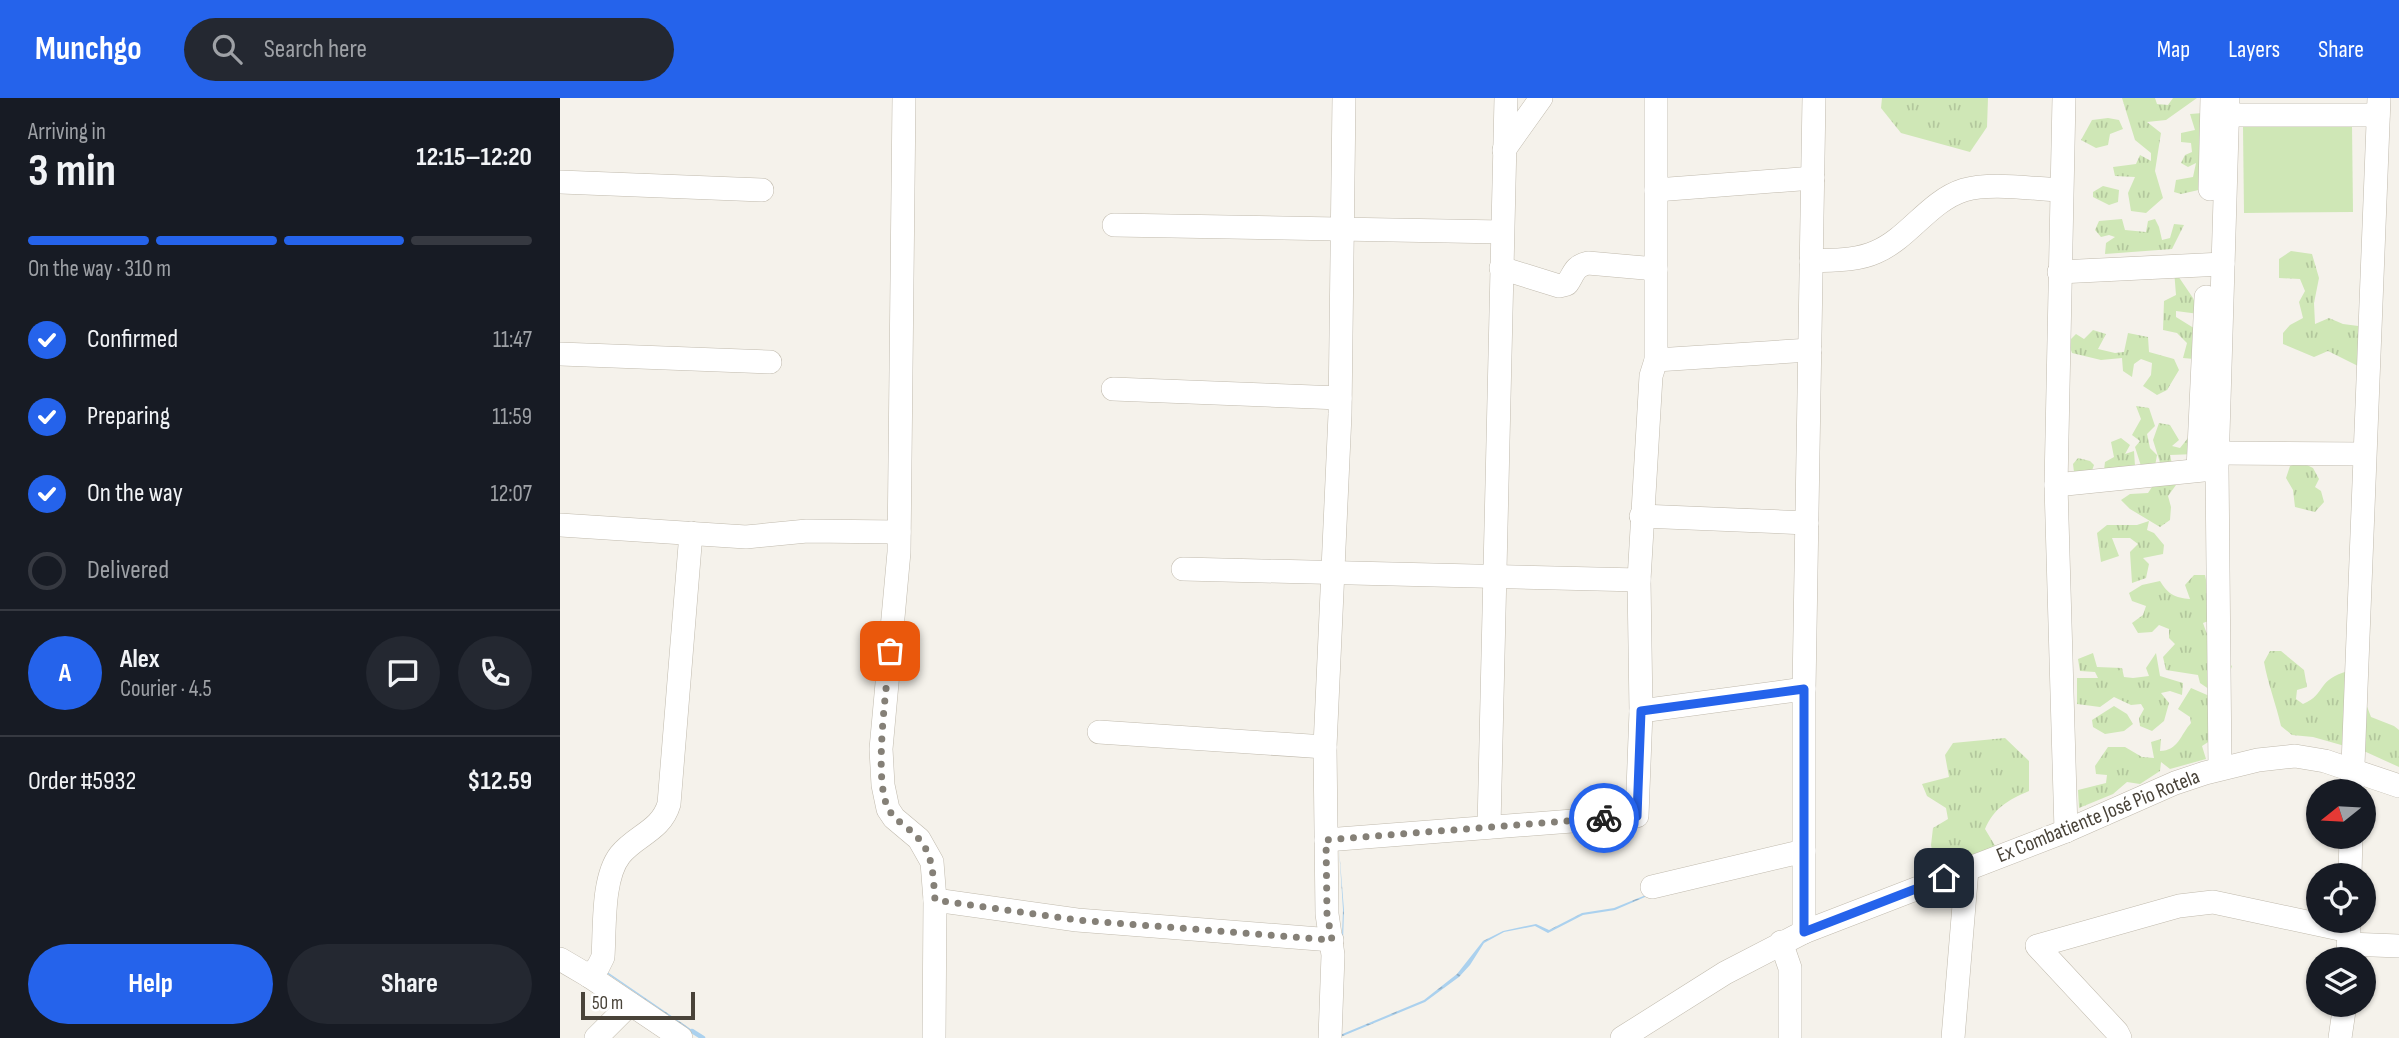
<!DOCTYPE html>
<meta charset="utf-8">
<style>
:root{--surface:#171b24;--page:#242831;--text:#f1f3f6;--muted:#9ea1a6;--line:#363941;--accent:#2563eb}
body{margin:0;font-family:"Sofia Sans Condensed",sans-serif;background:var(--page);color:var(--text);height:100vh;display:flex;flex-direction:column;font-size:26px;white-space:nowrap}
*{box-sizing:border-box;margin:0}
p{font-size:23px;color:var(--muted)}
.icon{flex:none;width:38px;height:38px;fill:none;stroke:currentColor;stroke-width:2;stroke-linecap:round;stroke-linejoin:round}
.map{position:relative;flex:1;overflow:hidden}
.details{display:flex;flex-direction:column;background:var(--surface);width:560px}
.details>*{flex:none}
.needle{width:46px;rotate:252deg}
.controls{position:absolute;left:1746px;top:681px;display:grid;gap:14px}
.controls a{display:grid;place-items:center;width:70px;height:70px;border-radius:50%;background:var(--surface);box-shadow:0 2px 5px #0004;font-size:35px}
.scale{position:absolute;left:21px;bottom:18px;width:114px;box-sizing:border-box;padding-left:7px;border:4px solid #494339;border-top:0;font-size:19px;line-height:24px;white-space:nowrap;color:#494339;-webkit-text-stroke:5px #fff;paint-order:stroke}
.pin{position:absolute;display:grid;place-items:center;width:60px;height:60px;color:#fff;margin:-30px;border-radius:14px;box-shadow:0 4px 10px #0006}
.courier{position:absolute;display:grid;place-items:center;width:70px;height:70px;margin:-35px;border:5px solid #2563eb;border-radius:50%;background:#fff;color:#222;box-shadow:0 2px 9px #0007}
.head em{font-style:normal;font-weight:700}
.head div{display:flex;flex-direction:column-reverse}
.head{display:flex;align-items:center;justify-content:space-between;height:119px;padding:0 28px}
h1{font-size:46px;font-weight:700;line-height:52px}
.bar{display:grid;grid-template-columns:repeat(4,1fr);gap:10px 7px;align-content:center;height:84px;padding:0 28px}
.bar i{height:9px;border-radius:5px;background:var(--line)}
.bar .on{background:var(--accent)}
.bar p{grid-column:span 4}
.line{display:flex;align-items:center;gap:18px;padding:0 28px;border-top:2px solid var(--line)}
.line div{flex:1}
.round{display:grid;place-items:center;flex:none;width:74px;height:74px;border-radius:37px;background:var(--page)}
ol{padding:0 28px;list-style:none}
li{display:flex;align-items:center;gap:21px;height:77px}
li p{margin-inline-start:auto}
li .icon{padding:7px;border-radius:50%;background:var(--accent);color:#fff;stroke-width:4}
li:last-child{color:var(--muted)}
li i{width:38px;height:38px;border:4px solid var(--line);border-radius:50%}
.cta{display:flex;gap:14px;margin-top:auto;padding:14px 28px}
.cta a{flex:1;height:80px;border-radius:42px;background:var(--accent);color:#fff;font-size:28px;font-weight:700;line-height:80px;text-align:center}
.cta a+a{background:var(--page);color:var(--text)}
header{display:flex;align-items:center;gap:42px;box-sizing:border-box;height:98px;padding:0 35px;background:var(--accent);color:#fff}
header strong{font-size:33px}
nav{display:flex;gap:38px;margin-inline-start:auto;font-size:24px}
.search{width:490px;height:63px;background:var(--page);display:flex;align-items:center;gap:18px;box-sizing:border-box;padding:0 24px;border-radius:38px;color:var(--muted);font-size:26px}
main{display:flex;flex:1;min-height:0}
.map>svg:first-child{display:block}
</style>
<header>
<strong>Munchgo</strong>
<div class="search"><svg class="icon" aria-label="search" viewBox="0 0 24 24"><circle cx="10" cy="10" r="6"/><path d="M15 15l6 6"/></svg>Search here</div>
<nav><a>Map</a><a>Layers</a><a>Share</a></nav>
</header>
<main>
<section class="details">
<div class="head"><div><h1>3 min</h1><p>Arriving in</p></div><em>12:15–12:20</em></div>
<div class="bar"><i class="on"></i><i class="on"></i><i class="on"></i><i></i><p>On the way · 310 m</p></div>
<ol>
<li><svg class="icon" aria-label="check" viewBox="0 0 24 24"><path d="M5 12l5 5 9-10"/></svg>Confirmed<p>11:47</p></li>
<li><svg class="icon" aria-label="check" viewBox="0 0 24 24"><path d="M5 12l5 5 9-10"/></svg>Preparing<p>11:59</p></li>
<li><svg class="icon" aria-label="check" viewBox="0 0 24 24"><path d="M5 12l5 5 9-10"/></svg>On the way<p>12:07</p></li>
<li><i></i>Delivered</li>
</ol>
<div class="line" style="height:126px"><b class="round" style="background:var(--accent);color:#fff">A</b><div><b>Alex</b><p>Courier · 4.5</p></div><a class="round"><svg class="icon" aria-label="chat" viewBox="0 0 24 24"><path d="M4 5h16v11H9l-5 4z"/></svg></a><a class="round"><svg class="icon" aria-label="phone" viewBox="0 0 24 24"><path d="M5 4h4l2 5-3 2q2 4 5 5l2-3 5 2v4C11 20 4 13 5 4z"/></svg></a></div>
<div class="line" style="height:91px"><div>Order #5932</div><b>$12.59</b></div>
<div class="cta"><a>Help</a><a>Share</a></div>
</section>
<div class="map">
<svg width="1839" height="940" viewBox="0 0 1839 940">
<defs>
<pattern id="park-tufts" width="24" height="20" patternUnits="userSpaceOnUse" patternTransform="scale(1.75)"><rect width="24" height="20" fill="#cfe7b6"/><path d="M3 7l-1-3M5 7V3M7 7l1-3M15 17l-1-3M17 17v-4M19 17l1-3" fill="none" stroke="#b3c79d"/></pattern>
<pattern id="water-ripples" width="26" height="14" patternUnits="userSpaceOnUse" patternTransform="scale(1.75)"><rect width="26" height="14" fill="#abd1ee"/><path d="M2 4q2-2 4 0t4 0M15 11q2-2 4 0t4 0" fill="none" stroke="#8dabc2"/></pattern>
</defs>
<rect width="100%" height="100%" fill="#f5f2eb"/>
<!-- park -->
<g fill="url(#park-tufts)">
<polygon points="1322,0 1428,0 1427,29 1410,54 1341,35 1321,10"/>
<polygon points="1562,0 1595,0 1597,6 1608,7 1613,0 1637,0 1606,22 1587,24 1601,35 1595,73 1603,100 1586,115 1571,113 1568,95 1575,79 1555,78 1553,69 1576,66 1580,57 1591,63 1591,55 1575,42"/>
<polygon points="1643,15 1648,66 1639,72 1646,80 1643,91 1621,96 1614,94 1616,82 1633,79 1636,65 1628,69 1621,65 1625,57 1632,54 1631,45 1621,44 1621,35 1635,32 1630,16"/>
<polygon points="1548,20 1559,22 1563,31 1550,36 1548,47 1536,50 1521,42 1532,22"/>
<polygon points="1543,88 1559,92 1558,104 1549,107 1533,99 1533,94"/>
<polygon points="1562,121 1565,132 1586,134 1588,123 1595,121 1599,129 1602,142 1610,140 1614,126 1624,127 1612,151 1545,156 1546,145 1555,139 1549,137 1541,139 1535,132 1539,123"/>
<polygon points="1731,153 1752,156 1759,180 1754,205 1755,226 1769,220 1783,226 1806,229 1798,268 1768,253 1754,259 1723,246 1723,235 1730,227 1743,220 1739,204 1745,193 1740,181 1719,180 1719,161"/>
<polygon points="1614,172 1633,200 1639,216 1616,213 1616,219 1637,232 1634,261 1623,260 1627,245 1617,235 1603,232 1604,203 1616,197"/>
<polygon points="1533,232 1546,236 1538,251 1555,255 1564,254 1568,235 1588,239 1589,254 1614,261 1619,272 1607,292 1597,297 1583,288 1591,277 1592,265 1581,261 1574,266 1572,279 1563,273 1562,260 1541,262 1512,255 1508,244 1516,236 1524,241"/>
<polygon points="1576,308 1589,310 1595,328 1587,336 1590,350 1597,357 1595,368 1581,368 1575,349 1580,343 1572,337 1581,321"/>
<polygon points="1599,325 1610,327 1619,342 1612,348 1620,350 1628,340 1636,356 1610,357 1612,366 1601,368 1593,342"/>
<polygon points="1561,340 1570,347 1565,356 1574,353 1575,368 1544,372 1545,364 1554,359 1551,344"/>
<polygon points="1518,360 1530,363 1534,367 1530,378 1514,374 1513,366"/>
<polygon points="1741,364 1753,370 1759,381 1755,389 1761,393 1764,404 1755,414 1735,409 1733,392 1726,380 1730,368"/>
<polygon points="1607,386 1616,387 1608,398 1611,409 1610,422 1600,429 1570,411 1561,402 1570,396 1588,395 1592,389"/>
<polygon points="1589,423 1587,432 1594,435 1604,447 1603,456 1583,460 1589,466 1586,480 1572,485 1570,454 1578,446 1570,440 1552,440 1559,458 1541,464 1537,435 1547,427 1577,427"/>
<path d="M1634,477H1645L1654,521L1643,525C1649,544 1657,556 1672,568L1669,577L1656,596L1640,585L1638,577L1606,572L1603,559L1615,546L1609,540V531L1599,527L1592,534L1578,535L1572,525L1583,517L1586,508L1572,503L1569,495L1582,487L1600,483C1608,496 1615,500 1630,501L1625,487Z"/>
<path d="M1710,553H1721L1744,572L1747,589L1737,592L1736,601L1743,606C1767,596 1756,581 1789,573L1800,590L1811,619L1834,628L1839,632V669L1806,654L1753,639L1732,637L1721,628C1716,606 1708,586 1704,564Z"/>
<polygon points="1533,555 1537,569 1562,570 1564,579 1573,580 1589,578 1586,570 1596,555 1600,578 1623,585 1622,597 1610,593 1601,595 1609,605 1604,623 1592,633 1580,628 1579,620 1584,611 1581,606 1571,607 1554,599 1540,609 1517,606 1517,580 1538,580 1535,574 1520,573 1518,561"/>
<path d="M1631,590L1661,603L1656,639L1642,648L1646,661L1610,671L1601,664L1600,673L1580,686L1567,684L1553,696L1519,710L1518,692L1546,685L1547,677L1536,676L1535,668L1548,649H1565L1582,659L1594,660L1591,644L1601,641L1600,653C1618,653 1621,636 1631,625L1630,619L1618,611Z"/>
<polygon points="1554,608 1567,616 1573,626 1564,633 1545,636 1533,629 1532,622"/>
<path d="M1445,640L1469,663V693C1448,702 1434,710 1425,731L1437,751L1421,756L1374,763L1371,747L1373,730L1388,721L1386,710L1367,698L1362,686L1389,679L1385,657L1393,645Z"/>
</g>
<!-- garden -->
<polygon fill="#cfe7b6" points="1792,28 1793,114 1684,115 1683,29"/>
<!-- water -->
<g fill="url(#water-ripples)">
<polygon points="779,750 784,812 780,937 864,902 897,876 923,843 943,833 976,826 989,832 1022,815 1054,810 1086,797 1085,799 1055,812 1023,817 988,835 975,828 944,834 924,845 910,867 899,879 865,904 778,940 783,812"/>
<polygon points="43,871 135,934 134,935 42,872"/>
</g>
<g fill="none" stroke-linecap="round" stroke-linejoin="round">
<!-- stream -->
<polyline stroke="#abd1ee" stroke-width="4.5" points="132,933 143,940"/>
<!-- minor casing -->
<g stroke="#c0baad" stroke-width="24">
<g id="minor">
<polyline points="344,0 339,454 321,651 323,687 328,711 334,720 359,741 372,764 375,802 374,940"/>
<polyline points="1504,0 1496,387 1506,733"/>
<polyline points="1654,17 1818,17"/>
<polyline points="944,52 981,0"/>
<polyline points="0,84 202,92"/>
<polyline points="1650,91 1652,0"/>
<polyline points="1096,92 1253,80"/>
<polyline points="554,127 942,134"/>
<path d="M1251,163C1273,162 1296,163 1316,154C1349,140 1369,103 1404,92C1431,84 1472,91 1501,92"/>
<path d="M941,170L999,188L1007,186C1014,176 1014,168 1028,165L1096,171"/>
<polyline points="1499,174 1663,166"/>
<polyline points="0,256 210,264"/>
<polyline points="1096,262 1250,252"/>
<polyline points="553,291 780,300"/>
<polyline points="1657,355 1804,356"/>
<polyline points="1638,372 1646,199"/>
<polyline points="1496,387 1653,371"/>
<polyline points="1081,418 1247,425"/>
<polyline points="0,427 186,439 247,433 339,434"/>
<polyline points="623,471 1079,482"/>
<polyline points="1081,613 1244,591"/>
<polyline points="539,634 765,649"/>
<polyline points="1660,670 1657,370 1668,0"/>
<polyline points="1792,693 1819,0"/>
<polyline points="929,729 946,0"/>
<polyline points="766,742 1077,718 1081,613 1079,482 1091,278 1096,262 1096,0"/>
<polyline points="1790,777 1791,738"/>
<polyline points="1092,789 1244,753"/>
<polyline points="375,802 517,822 772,842"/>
<polyline points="1244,834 1244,591 1254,0"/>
<polyline points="1221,844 1230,870 1230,940"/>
<polyline points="1788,846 1839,848"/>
<polyline points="0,861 29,878 121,940"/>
<path d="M29,878L38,869L43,859C45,829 42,780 60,757C76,737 101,733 109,706L131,435"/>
<polyline points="36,940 70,906"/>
<polyline points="770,940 773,857 767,816 765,649 780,316 784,0"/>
<polyline points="1062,940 1165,875 1244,834 1506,733 1615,685 1645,675 1698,662 1735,658 1765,663 1839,688"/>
<polyline points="1393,940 1407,771"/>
<polyline points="1560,940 1557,934 1477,848 1619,808 1653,804 1789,833"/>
<polyline points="1780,940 1785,906"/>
</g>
</g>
<!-- minor -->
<use href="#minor" stroke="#fff" stroke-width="23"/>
</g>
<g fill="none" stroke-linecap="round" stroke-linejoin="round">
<!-- done -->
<path stroke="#858077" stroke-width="7" stroke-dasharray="0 12.6" d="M330,553C327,588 313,680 328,710C334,723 349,729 358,740C374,757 373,780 375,802L517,822L772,842L767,816L766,742L1044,720"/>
<!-- route -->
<polyline stroke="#2563eb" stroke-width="9" points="1044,720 1077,718 1081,613 1244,591 1244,834 1384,780"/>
</g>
<g text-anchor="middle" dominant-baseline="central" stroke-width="5" stroke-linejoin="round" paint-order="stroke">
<!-- street labels -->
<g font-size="21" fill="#494339" stroke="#fff">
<text transform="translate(1538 718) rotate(-22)">Ex Combatiente José Pio Rotela</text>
</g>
</g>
</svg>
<div class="controls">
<a><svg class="needle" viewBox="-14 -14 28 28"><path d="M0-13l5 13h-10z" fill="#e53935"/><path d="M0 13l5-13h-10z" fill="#9ea1a6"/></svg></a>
<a><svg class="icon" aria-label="locate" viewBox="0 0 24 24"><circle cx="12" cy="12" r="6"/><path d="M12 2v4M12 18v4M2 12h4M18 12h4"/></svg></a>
<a><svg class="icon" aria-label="layers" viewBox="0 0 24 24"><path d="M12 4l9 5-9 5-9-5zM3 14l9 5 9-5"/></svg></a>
</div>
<div class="scale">50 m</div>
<div class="pin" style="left:330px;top:553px;background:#ea580c"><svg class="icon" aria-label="bag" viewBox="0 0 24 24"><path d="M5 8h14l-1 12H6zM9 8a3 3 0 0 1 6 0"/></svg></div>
<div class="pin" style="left:1384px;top:780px;background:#1f2937"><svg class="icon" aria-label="home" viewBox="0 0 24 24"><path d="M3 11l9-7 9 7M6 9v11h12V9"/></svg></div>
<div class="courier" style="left:1044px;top:720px"><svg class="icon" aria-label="bike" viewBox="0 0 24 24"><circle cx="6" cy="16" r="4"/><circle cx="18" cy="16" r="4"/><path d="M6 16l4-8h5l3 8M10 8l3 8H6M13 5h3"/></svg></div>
</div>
</main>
